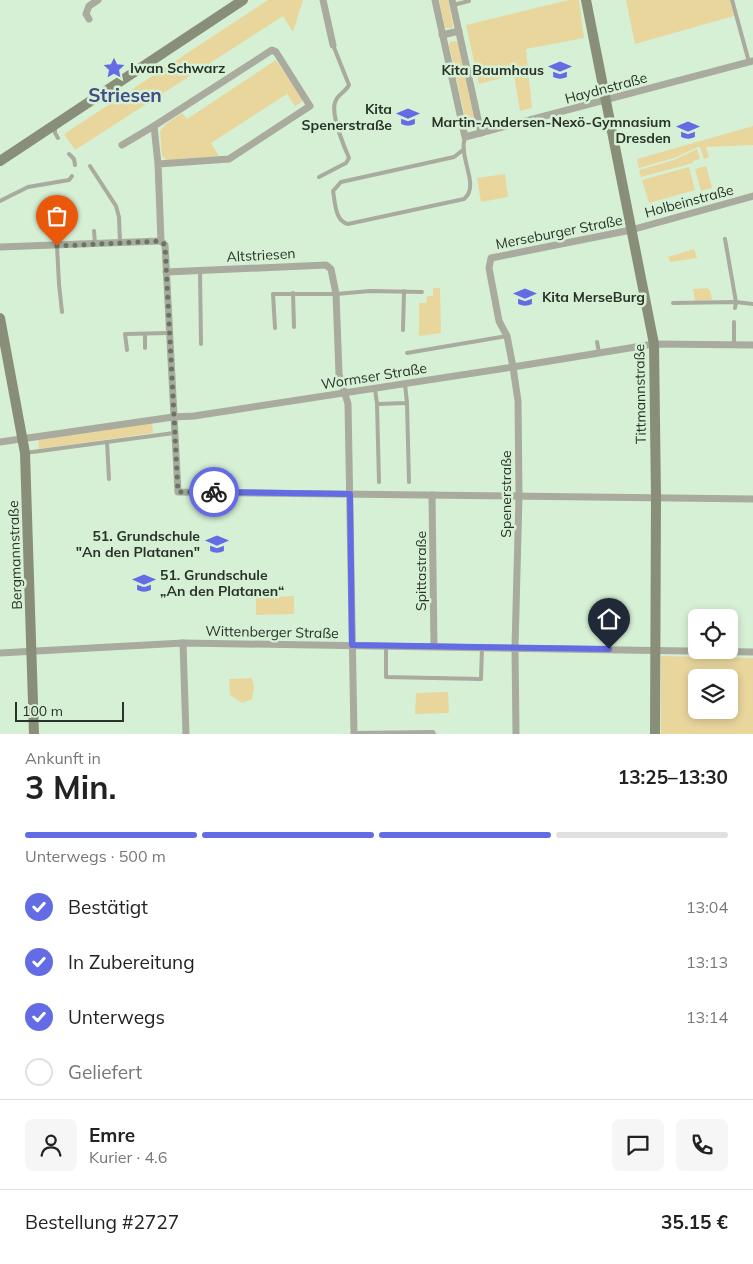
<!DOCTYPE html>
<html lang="de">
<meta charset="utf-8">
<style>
:root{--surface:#fff;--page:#f6f6f6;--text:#222;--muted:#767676;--line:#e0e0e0;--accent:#636ce4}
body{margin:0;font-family:Mulish,sans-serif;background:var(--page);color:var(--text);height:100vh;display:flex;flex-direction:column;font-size:19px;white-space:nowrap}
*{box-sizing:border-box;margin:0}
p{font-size:16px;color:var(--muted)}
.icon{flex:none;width:28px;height:28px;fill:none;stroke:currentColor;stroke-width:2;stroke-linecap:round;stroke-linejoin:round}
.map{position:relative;height:734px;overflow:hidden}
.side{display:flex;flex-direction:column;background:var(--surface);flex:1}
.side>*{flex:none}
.fabs{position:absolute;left:688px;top:609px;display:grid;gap:10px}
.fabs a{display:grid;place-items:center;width:50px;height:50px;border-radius:8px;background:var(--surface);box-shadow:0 2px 8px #0003;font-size:25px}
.scale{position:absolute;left:15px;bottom:12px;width:109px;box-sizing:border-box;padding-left:5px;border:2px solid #293329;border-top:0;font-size:14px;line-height:18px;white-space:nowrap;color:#293329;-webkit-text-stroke:4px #d6f0d5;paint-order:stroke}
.pin{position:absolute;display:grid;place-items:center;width:42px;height:42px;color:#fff;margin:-51px -21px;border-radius:50% 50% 50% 0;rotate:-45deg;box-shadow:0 0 5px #0007}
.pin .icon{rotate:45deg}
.courier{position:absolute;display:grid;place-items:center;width:50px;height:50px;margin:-25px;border:4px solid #636ce4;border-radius:50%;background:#fff;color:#222;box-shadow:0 1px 6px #0007}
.head em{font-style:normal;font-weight:700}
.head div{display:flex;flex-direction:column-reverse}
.head{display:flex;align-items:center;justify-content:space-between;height:85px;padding:0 25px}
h1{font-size:32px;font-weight:700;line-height:38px}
.bar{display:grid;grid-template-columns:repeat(4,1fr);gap:8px 5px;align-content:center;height:60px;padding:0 25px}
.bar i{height:6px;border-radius:4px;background:var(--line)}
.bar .active{background:var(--accent)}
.bar p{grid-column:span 4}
.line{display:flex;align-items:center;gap:12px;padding:0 25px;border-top:1px solid var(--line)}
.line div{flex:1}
.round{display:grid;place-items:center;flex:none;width:52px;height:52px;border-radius:8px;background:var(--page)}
ol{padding:0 25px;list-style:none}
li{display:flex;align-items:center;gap:15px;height:55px}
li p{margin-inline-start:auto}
li .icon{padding:5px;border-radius:50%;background:var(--accent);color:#fff;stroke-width:4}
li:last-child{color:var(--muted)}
li i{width:28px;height:28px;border:2px solid var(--line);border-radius:50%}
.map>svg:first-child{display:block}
</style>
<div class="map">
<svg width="753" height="734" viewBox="0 0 753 734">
<rect width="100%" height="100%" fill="#d6f0d5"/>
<!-- green -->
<g fill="#e9d69d" fill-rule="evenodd">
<polygon points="268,0 303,0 293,32 283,16 75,150 64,134"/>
<polygon points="439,0 448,0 453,25 452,28 445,28"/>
<polygon points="569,0 579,0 584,38 526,49 532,108 520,111 514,75 479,84 466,25"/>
<polygon points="626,0 730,0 734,16 635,44"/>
<polygon points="455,41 458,42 475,124 474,127 469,128 467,126 449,45 450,42"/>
<polygon points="276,60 301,97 302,102 295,106 287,94 211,143 219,156 167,160 162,156 160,131 167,123 182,113 187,119"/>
<polygon points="753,126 753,145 706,147 709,157 704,159 700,147 698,147 674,158 639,168 637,159"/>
<polygon points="697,149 700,159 693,161 693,163 641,177 639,170 674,160"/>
<polygon points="706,166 712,188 701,191 695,169"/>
<polygon points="689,167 695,190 649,203 642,180"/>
<polygon points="505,174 508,197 481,202 477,178"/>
<polygon points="694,249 697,258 670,262 668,257"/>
<polygon points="433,288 440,288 441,333 419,336 419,303 426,303 427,296 433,296"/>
<polygon points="707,288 710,290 712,300 695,301 693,289"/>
<polygon points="152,423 153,433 39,449 38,440"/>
<polygon points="294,596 294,614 256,615 256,598"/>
<path d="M661,656L753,658V734H661ZM696,678H729V710H696Z"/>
<polygon points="252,678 254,687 252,699 242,703 230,695 229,679"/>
<polygon points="448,692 449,713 415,714 416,693"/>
</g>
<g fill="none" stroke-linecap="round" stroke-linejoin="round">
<!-- lane -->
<g stroke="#a8ab9d" stroke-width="4">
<polyline points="732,0 749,62"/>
<polyline points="453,5 469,1"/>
<polyline points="55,127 55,133 58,138"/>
<path d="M463,150L454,157L341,182L333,191C335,201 335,222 348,224L464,199C478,188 464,165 464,150C463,146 464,141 465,137"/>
<polyline points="69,154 74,159 75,165"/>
<polyline points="90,166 116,206 119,217 120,243"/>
<path d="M319,177L346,163L349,158C344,146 329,112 336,100C339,94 346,91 349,85L333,45"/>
<polyline points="0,201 28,187 69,180 72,176"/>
<polyline points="94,231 95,244"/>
<polyline points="725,239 736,302 735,308"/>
<polyline points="57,246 59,284 62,312"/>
<polyline points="200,271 201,344"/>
<polyline points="293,293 294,327"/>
<polyline points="673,303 736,302 753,304"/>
<polyline points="275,328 273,294 336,294 370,291 422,292"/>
<polyline points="403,330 404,291"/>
<polyline points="145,334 145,348"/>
<polyline points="597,342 599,352"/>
<polyline points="734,345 734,322"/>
<polyline points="127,350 125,334 169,333"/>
<polyline points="407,353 507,336"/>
<polyline points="375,389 377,404 407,403 405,384"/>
<polyline points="407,403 409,482"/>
<polyline points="377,404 379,482"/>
<polyline points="107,442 109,479"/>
<polyline points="25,453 174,433"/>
<polyline points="386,647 386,677 481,679 482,647"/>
<polyline points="354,733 433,732 434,734"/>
</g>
<!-- street -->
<g stroke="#a8ab9d" stroke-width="7">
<polyline points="323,0 333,45"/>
<polyline points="435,0 465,137 753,61"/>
<polyline points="452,0 481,133"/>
<polyline points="89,19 86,14 89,6 98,0"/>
<polyline points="442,35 459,31"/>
<polyline points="122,145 154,126"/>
<polyline points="158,164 229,159 310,106 276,52 272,50 154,126 158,164 161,241 165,245 178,492 753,499"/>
<polyline points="0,247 161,241"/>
<polyline points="166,272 326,265 331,269 336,294 339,374 348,404 354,734"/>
<polyline points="0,442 173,417 194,416 513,367 654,344 753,345"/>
<polyline points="432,495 434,646"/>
<polyline points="183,643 186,734"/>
<polyline points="0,653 183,643 753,652"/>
<polyline points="516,734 515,647 519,496 518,401 513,367 507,336 499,321 489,268 491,258 631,230 753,196"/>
</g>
<!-- secondary -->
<g stroke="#898e79" stroke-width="10">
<polyline points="586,0 654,344 656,498 655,734"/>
<polyline points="0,161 243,0"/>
<polyline points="0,318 25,453 34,734"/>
</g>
<!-- tram -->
<polyline stroke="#809280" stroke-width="1" points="0,164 245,0"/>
</g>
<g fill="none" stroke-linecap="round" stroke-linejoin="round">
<!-- done -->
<polyline stroke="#667565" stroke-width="5" stroke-dasharray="0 9" points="57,246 161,241 165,245 178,492 214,492"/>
<!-- route -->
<polyline stroke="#636ce4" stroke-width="6" points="214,492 350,494 352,645 609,649"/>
</g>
<!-- icons -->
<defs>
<g id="sight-bare" transform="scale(1.725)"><path d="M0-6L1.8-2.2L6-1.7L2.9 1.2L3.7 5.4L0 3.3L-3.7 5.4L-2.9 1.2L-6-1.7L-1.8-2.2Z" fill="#636ce4" stroke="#d6f0d5" stroke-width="2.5" paint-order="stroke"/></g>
<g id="school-bare" transform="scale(1.725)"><path d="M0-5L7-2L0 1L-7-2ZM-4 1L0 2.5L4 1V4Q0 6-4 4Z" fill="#636ce4" stroke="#d6f0d5" stroke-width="2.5" paint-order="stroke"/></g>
</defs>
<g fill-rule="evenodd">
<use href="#sight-bare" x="114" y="68"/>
<use href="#school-bare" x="560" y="70"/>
<use href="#school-bare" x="408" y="117"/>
<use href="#school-bare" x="688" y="130"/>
<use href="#school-bare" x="525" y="297"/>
<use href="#school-bare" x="217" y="544"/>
<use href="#school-bare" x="144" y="583"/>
</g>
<g text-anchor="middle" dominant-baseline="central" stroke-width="5" stroke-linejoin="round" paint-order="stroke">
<!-- poi labels -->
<g font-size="14" font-weight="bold" fill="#293329" stroke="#d6f0d5" text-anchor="end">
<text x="130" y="68" text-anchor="start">Iwan Schwarz</text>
<text x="544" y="70">Kita Baumhaus</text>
<text x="392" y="109">Kita<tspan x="392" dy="16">Spenerstraße</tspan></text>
<text x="671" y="122">Martin-Andersen-Nexö-Gymnasium<tspan x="671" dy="16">Dresden</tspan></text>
<text x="542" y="297" text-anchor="start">Kita MerseBurg</text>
<text x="200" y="536">51. Grundschule<tspan x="200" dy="16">"An den Platanen"</tspan></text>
<text x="160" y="575" text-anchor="start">51. Grundschule<tspan x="160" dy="16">„An den Platanen“</tspan></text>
</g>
<!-- street labels -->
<g font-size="14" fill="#293329" stroke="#d6f0d5">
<text transform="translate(606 88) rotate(-15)">Haydnstraße</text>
<text transform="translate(689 201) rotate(-15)">Holbeinstraße</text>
<text transform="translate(559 232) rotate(-11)">Merseburger Straße</text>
<text transform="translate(261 255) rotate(-3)">Altstriesen</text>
<text transform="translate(374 376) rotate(-9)">Wormser Straße</text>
<text transform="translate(640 394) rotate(-91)">Tittmannstraße</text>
<text transform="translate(506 494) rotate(-90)">Spenerstraße</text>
<text transform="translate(15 555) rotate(-92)">Bergmannstraße</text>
<text transform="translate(421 571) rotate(-90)">Spittastraße</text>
<text transform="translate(272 632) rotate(1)">Wittenberger Straße</text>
</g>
<!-- district labels -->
<g font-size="19" font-weight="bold" fill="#434b87" stroke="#d6f0d5">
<text x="125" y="95">Striesen</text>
</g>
</g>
</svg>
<div class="fabs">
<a><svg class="icon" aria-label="locate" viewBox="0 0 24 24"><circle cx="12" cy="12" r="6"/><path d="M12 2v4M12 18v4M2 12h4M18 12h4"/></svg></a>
<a><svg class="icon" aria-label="layers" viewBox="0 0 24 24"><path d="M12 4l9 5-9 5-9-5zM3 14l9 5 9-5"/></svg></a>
</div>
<div class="scale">100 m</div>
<div class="pin" style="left:57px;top:246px;background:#ea580c"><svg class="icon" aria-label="bag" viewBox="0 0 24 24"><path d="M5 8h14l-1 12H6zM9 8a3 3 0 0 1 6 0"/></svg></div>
<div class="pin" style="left:609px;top:649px;background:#1f2937"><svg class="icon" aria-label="home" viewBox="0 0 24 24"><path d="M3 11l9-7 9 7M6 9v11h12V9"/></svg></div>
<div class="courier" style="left:214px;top:492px"><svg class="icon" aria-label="bike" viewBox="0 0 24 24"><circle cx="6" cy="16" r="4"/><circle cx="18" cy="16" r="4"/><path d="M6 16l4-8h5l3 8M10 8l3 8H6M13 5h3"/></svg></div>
</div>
<section class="side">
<div class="head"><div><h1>3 Min.</h1><p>Ankunft in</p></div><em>13:25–13:30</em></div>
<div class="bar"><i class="active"></i><i class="active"></i><i class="active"></i><i></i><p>Unterwegs · 500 m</p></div>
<ol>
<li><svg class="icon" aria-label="check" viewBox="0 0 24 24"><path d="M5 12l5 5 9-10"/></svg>Bestätigt<p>13:04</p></li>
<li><svg class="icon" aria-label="check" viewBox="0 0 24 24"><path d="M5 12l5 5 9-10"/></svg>In Zubereitung<p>13:13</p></li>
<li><svg class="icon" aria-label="check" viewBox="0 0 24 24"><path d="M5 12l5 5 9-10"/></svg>Unterwegs<p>13:14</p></li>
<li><i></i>Geliefert</li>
</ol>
<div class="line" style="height:90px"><a class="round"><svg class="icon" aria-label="person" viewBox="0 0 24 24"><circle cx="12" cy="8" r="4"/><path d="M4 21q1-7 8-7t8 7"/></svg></a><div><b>Emre</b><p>Kurier · 4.6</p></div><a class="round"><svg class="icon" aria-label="chat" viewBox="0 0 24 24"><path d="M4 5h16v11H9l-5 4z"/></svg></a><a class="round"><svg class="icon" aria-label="phone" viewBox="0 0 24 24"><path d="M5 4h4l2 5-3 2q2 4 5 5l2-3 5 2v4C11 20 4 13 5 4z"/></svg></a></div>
<div class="line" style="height:65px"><div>Bestellung #2727</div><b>35.15 €</b></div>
</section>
